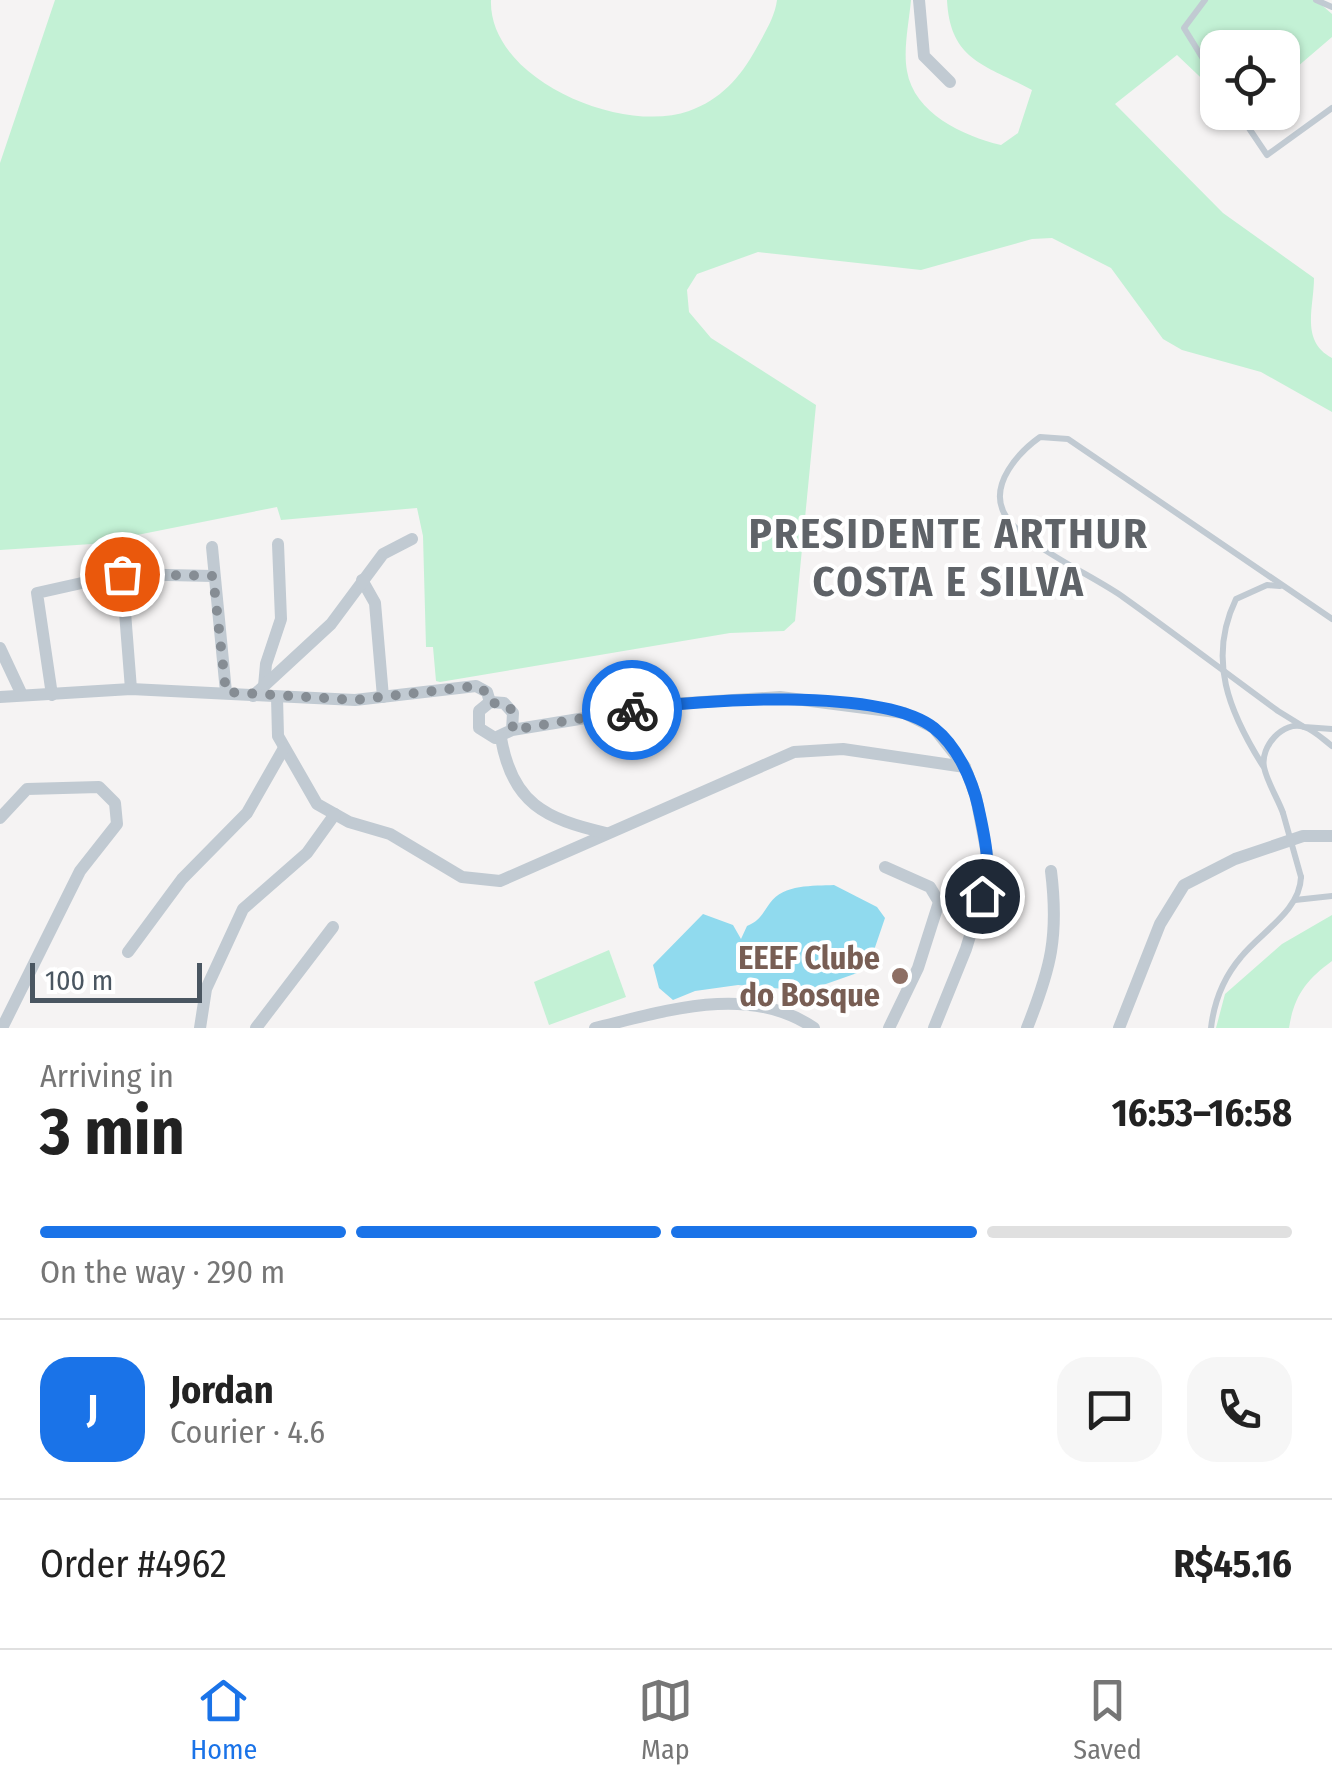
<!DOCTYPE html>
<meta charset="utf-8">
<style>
:root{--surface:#fff;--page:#f6f6f6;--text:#222;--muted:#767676;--line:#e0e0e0;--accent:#1a73e8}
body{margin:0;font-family:"Fira Sans Condensed",sans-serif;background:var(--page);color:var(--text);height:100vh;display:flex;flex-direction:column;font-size:38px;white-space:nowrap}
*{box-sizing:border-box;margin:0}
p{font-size:32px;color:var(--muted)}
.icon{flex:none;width:55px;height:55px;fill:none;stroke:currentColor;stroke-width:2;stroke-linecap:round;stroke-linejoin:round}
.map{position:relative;height:1028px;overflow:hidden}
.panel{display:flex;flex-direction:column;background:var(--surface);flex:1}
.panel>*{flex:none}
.controls{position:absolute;left:1200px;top:30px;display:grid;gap:20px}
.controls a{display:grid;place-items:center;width:100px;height:100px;border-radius:20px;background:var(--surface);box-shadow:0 2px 8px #0004;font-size:50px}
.scale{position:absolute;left:30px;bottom:25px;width:172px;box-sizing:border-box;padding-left:10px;border:5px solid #4a5661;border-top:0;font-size:28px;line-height:35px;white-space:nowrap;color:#4a5661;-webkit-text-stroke:8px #fff;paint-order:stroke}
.pin{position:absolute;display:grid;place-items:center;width:85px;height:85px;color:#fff;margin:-42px;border:5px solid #fff;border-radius:50%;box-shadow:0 2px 10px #0007}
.courier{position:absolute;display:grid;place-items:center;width:100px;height:100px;margin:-50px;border:8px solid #1a73e8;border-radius:50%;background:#fff;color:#222;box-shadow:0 2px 12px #0007}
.overview em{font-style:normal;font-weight:700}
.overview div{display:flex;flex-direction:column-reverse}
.overview{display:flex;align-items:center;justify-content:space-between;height:170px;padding:0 40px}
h1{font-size:65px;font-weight:700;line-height:75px}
.bar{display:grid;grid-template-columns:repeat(4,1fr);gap:15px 10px;align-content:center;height:120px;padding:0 40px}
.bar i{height:12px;border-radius:8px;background:var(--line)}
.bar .active{background:var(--accent)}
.bar p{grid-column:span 4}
.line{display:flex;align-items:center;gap:25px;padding:0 40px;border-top:2px solid var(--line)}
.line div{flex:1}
.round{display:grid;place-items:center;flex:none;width:105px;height:105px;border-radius:30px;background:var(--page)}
.menu{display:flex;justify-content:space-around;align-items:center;height:140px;border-top:2px solid var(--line);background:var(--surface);font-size:28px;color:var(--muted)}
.menu a{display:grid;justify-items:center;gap:5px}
.menu .active{color:var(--accent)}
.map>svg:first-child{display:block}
</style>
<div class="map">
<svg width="1332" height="1028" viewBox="0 0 1332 1028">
<rect width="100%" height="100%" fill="#f5f3f3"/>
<!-- green -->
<g fill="#c3f1d5">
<path d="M55,0H491C488,79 622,135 689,111C720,100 740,78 756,49C764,34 775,17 777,0H911C909,22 903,50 907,71C914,113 963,136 1001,145L1018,133L1032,90C986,65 950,61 947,0H1316L1332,14V37L1283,79L1282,48H1218L1217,93L1177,55L1115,104L1223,213L1314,278C1314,308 1300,341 1332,358V412L1261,372L1182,350L1163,339L1111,268L1052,238L1032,239L921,270L758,252L697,274L687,290L689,312L711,338L816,405L795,621L784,631L730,633L440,682L436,681L433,647H426L423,536L417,508L281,520L277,507L92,544L0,550V163Z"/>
<path d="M1332,915V961C1306,980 1294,996 1289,1028H1216L1225,994L1282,944Z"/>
<polygon points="609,950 626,997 549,1025 534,982"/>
</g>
<!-- water -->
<path fill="#90daee" d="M834,885L877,907L885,918L870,962L860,972L806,991L738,985L695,991L673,1000L659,988L653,965L703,914L733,925L741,939L747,926C760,921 762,914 770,903C784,884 813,886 834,885Z"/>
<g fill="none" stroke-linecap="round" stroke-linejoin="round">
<!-- lane -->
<g stroke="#c1cad2" stroke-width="6">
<polyline points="1205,0 1184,28 1218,83"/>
<polyline points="1316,0 1332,7"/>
<polyline points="1238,112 1267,155 1332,108"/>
<path d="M1332,619L1068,439L1040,437C1019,452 989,484 1004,513C1019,543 1094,576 1123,597C1175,634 1226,673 1278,711L1304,727L1332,729"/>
<path d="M1263,766C1229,712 1207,659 1236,599L1267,585L1280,586"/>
<path d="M1283,813C1278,799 1267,782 1264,767C1260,747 1283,720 1304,727C1314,730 1324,740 1332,746"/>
<polyline points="1295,900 1332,896"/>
<path d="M1211,1028C1214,1002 1224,977 1241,957C1261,932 1300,911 1301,877"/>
</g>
<!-- street -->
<g stroke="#c1cad2" stroke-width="12">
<polyline points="919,0 924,56 950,82"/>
<polyline points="212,547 226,692"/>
<polyline points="122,574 131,689"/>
<polyline points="362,580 375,603 383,697"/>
<polyline points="0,648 22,695"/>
<polyline points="264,686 266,664 281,619 278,544"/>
<polyline points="52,695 37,593 122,574 213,576"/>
<polyline points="253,696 331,624 383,554 412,539"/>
<polyline points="0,697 131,689 355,700 476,686 487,692 490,702"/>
<polyline points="277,697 278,736 317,804 349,822 390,834 462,877 500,881 794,752 843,749 965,767"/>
<polyline points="512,730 513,713 504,703 490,702 479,711 479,728 495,738 512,730 671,704 780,697 904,713 934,728 965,767 976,797 990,870 966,949 934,1028"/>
<path d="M501,738C512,803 545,819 606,833"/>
<polyline points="0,818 27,789 99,787 115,803 117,824 80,871 2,1028"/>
<polyline points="885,867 930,887 939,902 918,968 889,1028"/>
<polyline points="128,952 182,879 247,813 284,748"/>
<polyline points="200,1028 206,989 243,909 307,853 335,814"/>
<polyline points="256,1028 333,927"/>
<path d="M595,1028C665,1011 749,983 814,1028"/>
<path d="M1027,1028C1051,968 1059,936 1051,871"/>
<polyline points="1119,1028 1160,924 1184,885 1235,859 1303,836 1332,836"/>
</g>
<!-- lane-bridge -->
<polyline stroke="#c1cad2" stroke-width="6" points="1283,813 1301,877"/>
</g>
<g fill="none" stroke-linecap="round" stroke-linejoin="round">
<!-- done -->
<polyline stroke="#868d94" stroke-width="10" stroke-dasharray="0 18" points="122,574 213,576 226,692 355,700 476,686 486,692 490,702 510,707 514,720 512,730 632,710"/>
<!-- route -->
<path stroke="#1a73e8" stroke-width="12" d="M632,710C697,699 882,687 934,728C957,746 972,779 978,806C985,839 992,864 982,896"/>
</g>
<!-- markers -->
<circle fill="#8d6e63" stroke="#fff" stroke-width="4" cx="900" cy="976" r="10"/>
<g text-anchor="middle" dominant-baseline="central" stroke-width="8" stroke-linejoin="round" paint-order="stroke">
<!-- education labels -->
<g font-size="32" font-weight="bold" fill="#785e54" stroke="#fff" text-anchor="end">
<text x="880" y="958">EEEF Clube<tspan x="880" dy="37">do Bosque</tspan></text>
</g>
<!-- district labels -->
<g font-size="42" font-weight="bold" letter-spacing="2.5" fill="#5f6368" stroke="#fff">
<text x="949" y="534">PRESIDENTE ARTHUR<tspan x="949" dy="48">COSTA E SILVA</tspan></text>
</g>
</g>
</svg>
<div class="controls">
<a><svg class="icon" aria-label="locate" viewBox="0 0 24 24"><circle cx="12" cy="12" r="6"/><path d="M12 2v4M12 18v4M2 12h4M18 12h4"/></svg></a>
</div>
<div class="scale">100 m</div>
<div class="pin" style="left:122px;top:574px;background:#ea580c"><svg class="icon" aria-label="bag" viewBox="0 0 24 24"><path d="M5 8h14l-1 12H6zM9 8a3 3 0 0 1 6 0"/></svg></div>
<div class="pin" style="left:982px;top:896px;background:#1f2937"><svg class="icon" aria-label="home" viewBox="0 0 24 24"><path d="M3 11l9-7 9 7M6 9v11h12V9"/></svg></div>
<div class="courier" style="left:632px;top:710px"><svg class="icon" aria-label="bike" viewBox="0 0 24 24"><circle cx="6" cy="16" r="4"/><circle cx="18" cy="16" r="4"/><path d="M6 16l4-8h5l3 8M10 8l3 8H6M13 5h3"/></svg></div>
</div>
<section class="panel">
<div class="overview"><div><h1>3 min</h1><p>Arriving in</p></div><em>16:53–16:58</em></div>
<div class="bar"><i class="active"></i><i class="active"></i><i class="active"></i><i></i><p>On the way · 290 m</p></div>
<div class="line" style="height:180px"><b class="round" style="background:var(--accent);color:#fff">J</b><div><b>Jordan</b><p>Courier · 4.6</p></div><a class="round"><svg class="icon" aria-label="chat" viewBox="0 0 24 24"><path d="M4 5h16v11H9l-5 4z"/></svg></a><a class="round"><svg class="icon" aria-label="phone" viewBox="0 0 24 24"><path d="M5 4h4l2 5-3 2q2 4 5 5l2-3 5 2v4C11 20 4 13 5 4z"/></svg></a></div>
<div class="line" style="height:130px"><div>Order #4962</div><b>R$45.16</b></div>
</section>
<nav class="menu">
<a class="active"><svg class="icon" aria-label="home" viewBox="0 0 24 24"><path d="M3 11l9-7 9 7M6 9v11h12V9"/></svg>Home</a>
<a><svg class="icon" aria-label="map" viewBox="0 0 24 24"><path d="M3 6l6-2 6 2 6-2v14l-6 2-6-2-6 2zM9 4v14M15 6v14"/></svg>Map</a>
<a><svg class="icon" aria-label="saved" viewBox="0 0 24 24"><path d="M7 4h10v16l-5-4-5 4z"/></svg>Saved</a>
</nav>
